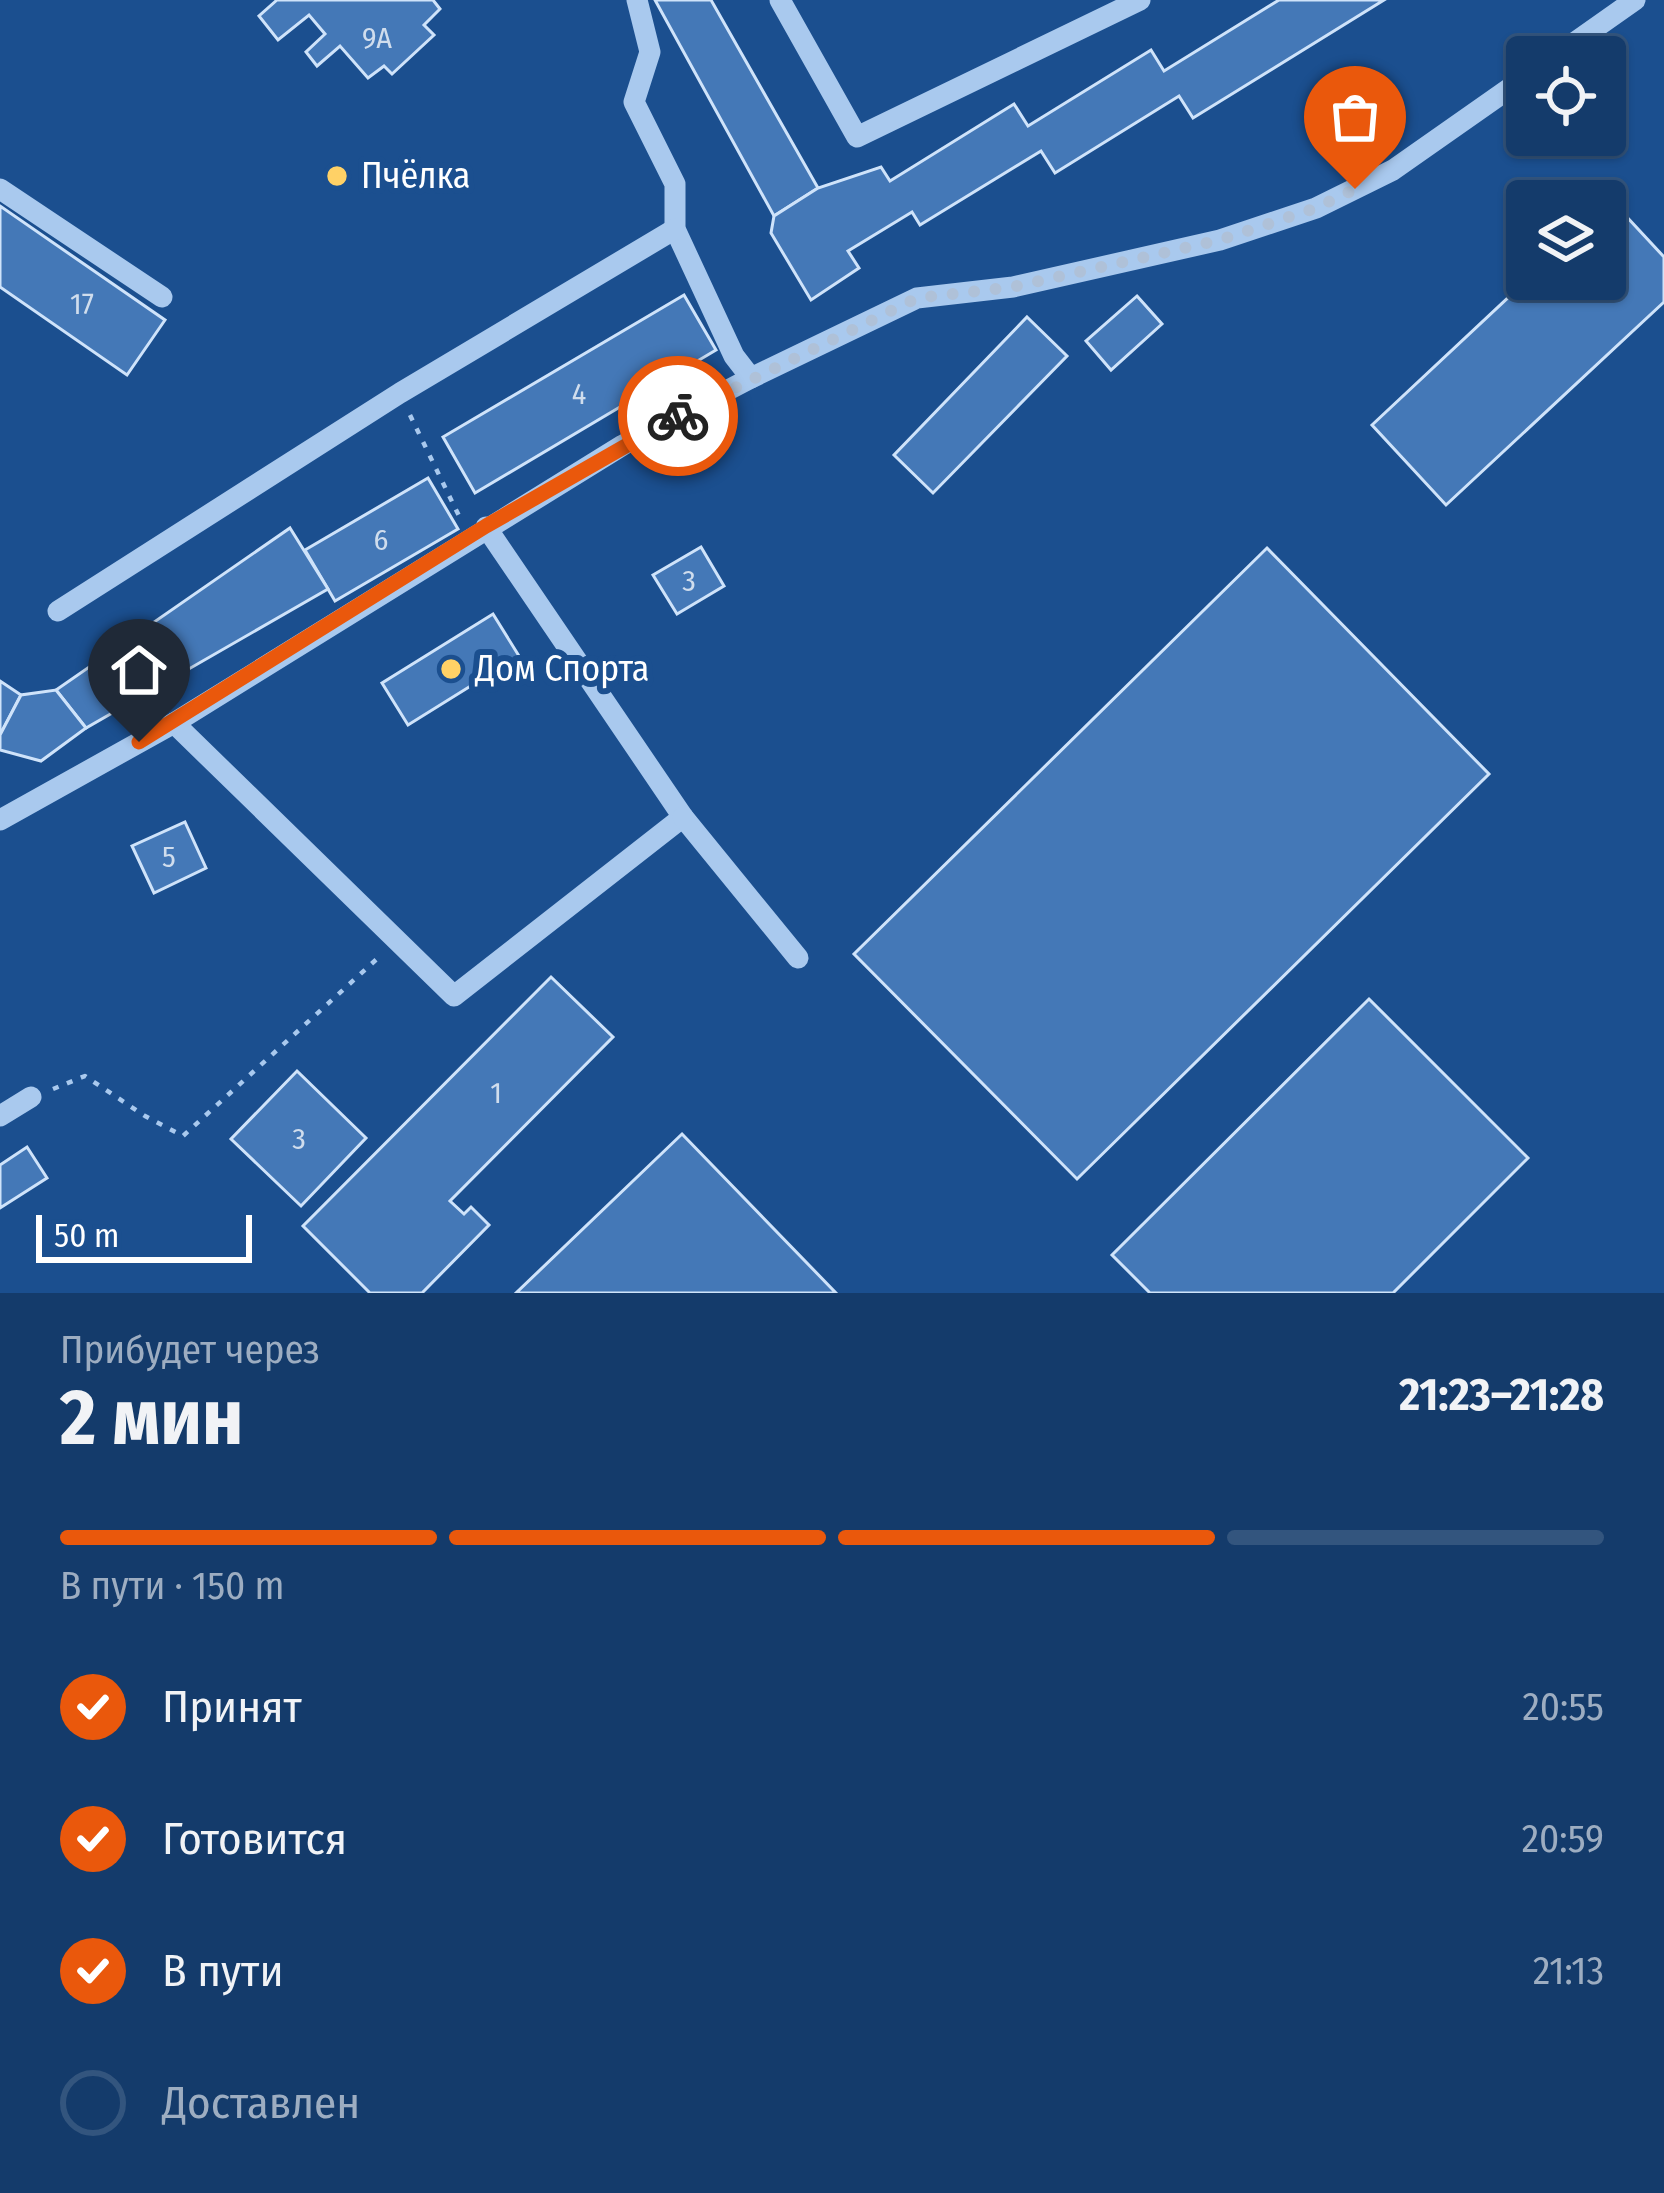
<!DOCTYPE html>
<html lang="ru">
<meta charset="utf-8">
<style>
:root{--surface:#143b6b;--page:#214673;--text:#f1f3f6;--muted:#9dadc1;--line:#33557e;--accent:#ea580c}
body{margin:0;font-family:"Fira Sans Condensed",sans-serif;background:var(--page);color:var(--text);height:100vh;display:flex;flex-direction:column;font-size:45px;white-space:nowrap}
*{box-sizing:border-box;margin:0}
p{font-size:39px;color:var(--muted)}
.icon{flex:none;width:66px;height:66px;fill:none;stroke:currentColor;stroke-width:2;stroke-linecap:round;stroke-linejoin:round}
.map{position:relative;height:1293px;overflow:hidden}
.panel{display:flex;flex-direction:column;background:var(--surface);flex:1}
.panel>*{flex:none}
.buttons{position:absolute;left:1506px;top:36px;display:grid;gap:24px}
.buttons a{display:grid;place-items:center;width:120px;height:120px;border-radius:12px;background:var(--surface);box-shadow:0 3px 9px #0004,0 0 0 3px var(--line);font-size:60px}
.scale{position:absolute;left:36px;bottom:30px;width:216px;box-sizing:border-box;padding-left:12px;border:6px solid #fff;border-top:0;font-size:33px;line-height:42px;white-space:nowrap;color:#fff;-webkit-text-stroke:9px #1b4f8f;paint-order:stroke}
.pin{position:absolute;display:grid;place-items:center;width:102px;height:102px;color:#fff;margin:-123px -51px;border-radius:50% 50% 50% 0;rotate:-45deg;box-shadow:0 0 12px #0007}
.pin .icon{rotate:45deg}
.courier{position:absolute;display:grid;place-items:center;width:120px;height:120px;margin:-60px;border:9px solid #ea580c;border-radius:50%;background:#fff;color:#222;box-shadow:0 3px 15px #0007}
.headline em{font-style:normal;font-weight:700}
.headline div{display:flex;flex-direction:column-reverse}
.headline{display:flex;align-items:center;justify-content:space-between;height:204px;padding:0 60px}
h1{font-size:78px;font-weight:700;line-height:90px}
.bar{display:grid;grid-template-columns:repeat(4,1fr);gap:18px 12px;align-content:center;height:144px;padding:0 60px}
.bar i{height:15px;border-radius:9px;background:var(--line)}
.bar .on{background:var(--accent)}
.bar p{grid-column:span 4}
ol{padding:0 60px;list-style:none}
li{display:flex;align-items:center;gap:36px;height:132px}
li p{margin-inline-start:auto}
li .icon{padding:12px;border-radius:50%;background:var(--accent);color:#fff;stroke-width:4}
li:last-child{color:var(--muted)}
li i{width:66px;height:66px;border:6px solid var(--line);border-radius:50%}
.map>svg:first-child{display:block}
</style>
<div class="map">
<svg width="1664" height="1293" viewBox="0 0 1664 1293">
<rect width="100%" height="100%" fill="#1b4f8f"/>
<!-- building -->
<g fill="#4478b7" stroke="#cfe3fa" stroke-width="3">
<polygon points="277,0 433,0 440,9 424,25 434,35 392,74 384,66 368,78 340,46 317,66 306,52 325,34 309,15 278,40 259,16"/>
<polygon points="655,0 711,0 818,188 774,216"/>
<polygon points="1279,0 1384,0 1193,118 1179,96 1055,173 1041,151 920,225 912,212 848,251 859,268 811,300 771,233 774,216 818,188 881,167 890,181 1014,104 1028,126 1151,50 1164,71"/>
<polygon points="1612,201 1664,257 1664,302 1446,505 1372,425 1528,279 1605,279 1605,207"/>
<polygon points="0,206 165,320 127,375 0,287"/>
<polygon points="684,295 716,350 475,493 443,437"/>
<polygon points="1137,296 1162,324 1111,370 1086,341"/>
<polygon points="1027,317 1067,356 933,493 894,455"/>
<polygon points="428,478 458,529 335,601 305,550"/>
<polygon points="290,528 328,589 86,728 56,690"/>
<polygon points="701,547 724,586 677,614 653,575"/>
<polygon points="1267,548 1489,774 1077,1179 854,954"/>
<polygon points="493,614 519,656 408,725 382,683"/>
<polygon points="0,681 21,695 0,735"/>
<polygon points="56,690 86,728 41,761 0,750 0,735 21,695"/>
<polygon points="185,822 206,868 154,893 132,846"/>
<polygon points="551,977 613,1037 450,1201 464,1214 471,1207 489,1225 422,1293 370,1293 303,1226"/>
<polygon points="1369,999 1528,1158 1393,1293 1150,1293 1112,1255"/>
<polygon points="297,1071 366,1138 301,1206 231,1139"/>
<polygon points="682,1134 836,1293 516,1293"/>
<polygon points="27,1147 47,1178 0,1208 0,1165"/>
</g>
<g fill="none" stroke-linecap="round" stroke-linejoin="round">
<!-- path -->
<g stroke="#a9c9ee" stroke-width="4.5" stroke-dasharray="6 9" stroke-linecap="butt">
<polyline points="410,415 460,518"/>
<polyline points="53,1089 85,1076 145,1116 183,1136 379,957"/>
</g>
<!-- minor -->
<g stroke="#a9c9ee" stroke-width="21">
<polyline points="637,0 650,52 634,102 675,184 675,229 734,356 751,378"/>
<polyline points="780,0 857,137 1140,0"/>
<polyline points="1554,57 1635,0"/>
<polyline points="0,189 162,297"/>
<polyline points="58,611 400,393 675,229"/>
<polyline points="174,723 454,996 683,817 486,527"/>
<polyline points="683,817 798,958"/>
<polyline points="0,820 174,723 623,445 751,378 917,298 1013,287 1220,240 1316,208 1393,170 1527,76"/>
<polyline points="0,1116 31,1097"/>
</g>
</g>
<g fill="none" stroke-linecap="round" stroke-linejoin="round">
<!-- done -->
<polyline stroke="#afc1d8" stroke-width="12" stroke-dasharray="0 21.6" points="678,416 917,298 1013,287 1220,240 1316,208 1355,189"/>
<!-- route -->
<polyline stroke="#ea580c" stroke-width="15" points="139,742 486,526 678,416"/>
</g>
<!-- markers -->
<g fill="#ffd166" stroke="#1b4f8f" stroke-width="4.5">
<circle cx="337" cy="176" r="12"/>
<circle cx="451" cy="669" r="12"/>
</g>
<g text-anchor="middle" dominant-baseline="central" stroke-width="12" stroke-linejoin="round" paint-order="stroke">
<!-- number labels -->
<g font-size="30" fill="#d0dded">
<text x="377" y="38">9А</text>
<text x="82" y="304">17</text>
<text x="579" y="394">4</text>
<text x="381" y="540">6</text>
<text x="689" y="581">3</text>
<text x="169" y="857">5</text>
<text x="496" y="1093">1</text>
<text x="299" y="1139">3</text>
</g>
<!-- poi labels -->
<g font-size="36" fill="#fff" stroke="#1b4f8f" text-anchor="start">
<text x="361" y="176">Пчёлка</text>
<text x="475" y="669">Дом Спорта</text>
</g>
</g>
</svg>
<div class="buttons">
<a><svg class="icon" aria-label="locate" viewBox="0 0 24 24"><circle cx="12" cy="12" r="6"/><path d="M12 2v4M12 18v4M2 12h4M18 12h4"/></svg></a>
<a><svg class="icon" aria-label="layers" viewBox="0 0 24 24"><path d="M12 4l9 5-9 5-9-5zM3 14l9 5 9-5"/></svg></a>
</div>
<div class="scale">50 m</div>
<div class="pin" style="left:1355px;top:189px;background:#ea580c"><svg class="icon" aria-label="bag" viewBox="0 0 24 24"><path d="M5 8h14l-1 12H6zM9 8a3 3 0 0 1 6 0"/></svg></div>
<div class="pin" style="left:139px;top:742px;background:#1f2937"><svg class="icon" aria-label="home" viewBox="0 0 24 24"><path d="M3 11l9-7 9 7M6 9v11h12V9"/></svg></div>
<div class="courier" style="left:678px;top:416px"><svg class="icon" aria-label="bike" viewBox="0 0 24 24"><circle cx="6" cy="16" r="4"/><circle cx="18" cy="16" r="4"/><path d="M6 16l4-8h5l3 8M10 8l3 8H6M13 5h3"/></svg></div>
</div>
<section class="panel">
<div class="headline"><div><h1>2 мин</h1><p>Прибудет через</p></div><em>21:23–21:28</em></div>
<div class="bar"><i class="on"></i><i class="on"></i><i class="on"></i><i></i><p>В пути · 150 m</p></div>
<ol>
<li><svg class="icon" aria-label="check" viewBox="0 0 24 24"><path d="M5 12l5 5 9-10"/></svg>Принят<p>20:55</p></li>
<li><svg class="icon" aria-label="check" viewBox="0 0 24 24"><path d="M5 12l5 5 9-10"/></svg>Готовится<p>20:59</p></li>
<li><svg class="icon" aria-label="check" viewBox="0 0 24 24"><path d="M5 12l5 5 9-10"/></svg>В пути<p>21:13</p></li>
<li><i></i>Доставлен</li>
</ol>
</section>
